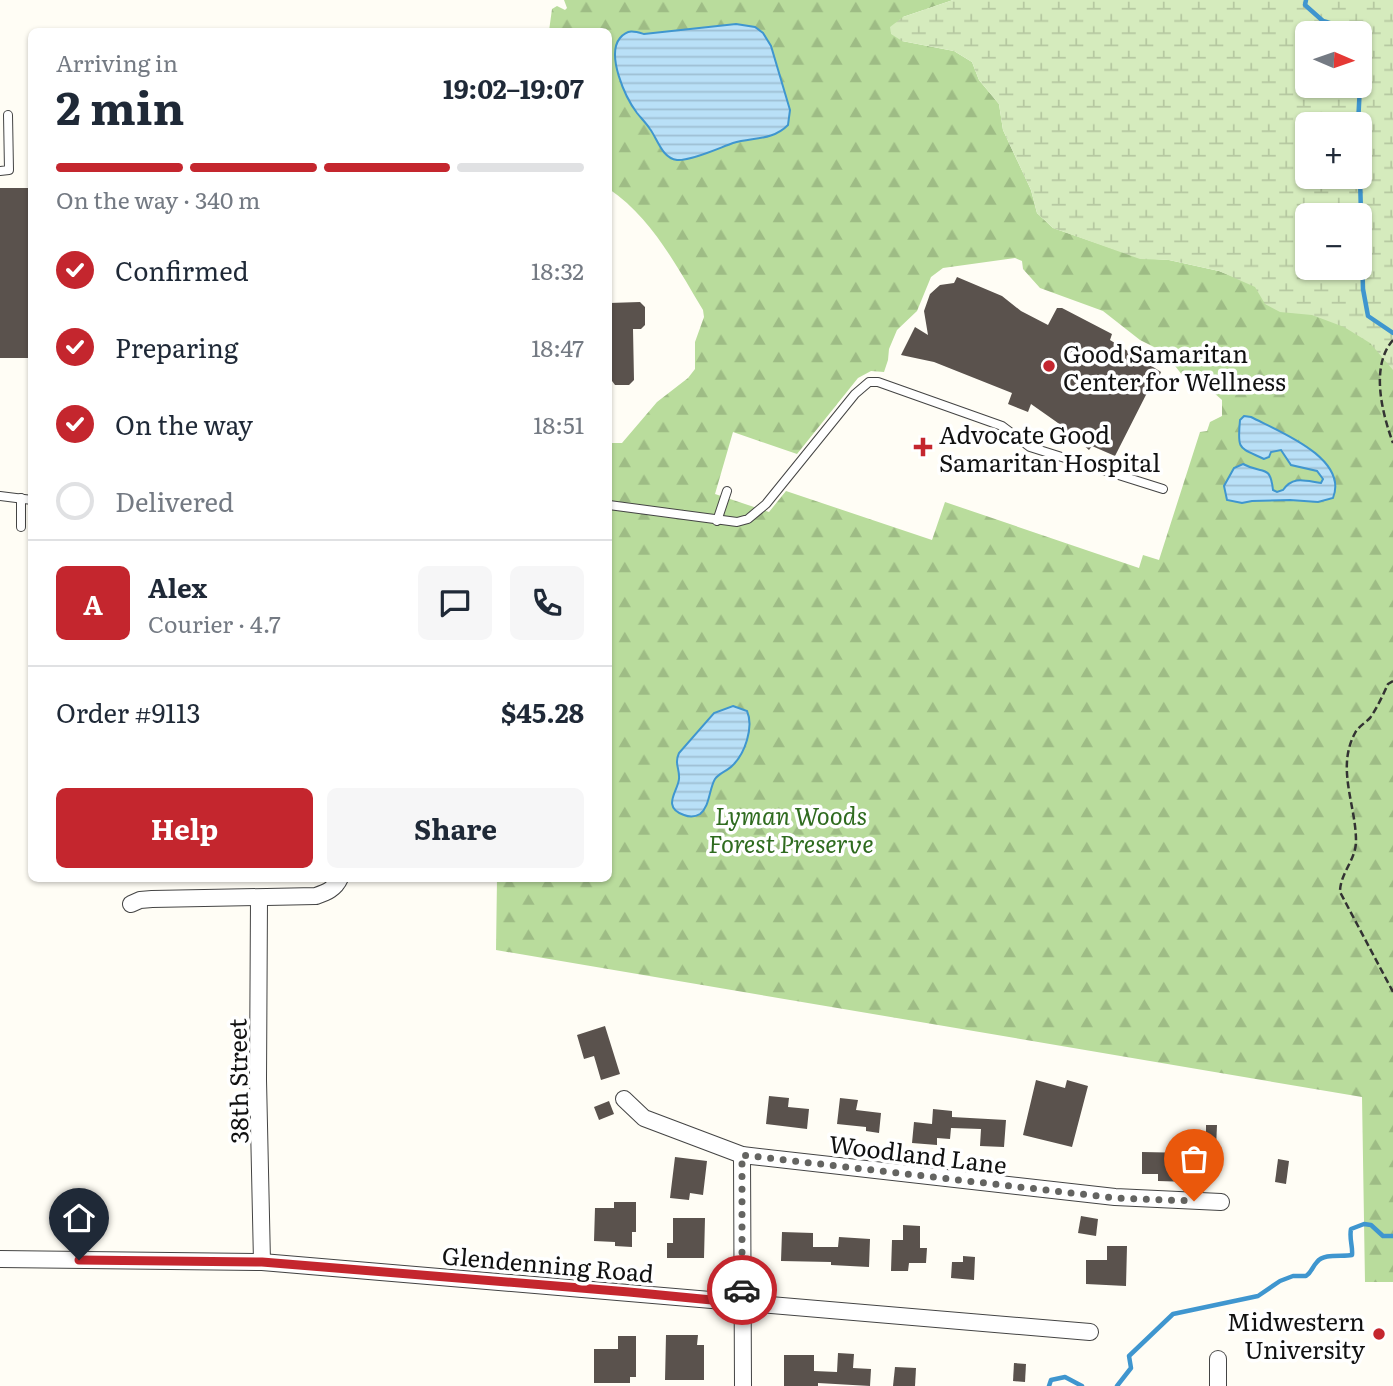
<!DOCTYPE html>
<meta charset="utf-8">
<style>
:root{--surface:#fff;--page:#f6f6f7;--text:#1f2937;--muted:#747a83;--line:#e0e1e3;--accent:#c4262e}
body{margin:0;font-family:Literata,serif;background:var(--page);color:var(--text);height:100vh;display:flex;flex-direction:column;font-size:26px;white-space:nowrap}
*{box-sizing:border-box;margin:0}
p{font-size:23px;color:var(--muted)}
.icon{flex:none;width:38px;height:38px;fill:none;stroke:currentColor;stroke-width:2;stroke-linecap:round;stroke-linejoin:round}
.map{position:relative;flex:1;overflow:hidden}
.drawer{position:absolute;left:28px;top:28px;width:584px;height:854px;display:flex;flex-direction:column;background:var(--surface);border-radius:10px;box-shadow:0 2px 5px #0004}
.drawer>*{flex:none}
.needle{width:46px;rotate:92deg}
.controls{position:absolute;left:1295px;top:21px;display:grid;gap:14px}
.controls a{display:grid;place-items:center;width:77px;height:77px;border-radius:10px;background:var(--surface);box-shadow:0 2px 5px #0004;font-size:35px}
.pin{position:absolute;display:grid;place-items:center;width:60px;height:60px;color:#fff;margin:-72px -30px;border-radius:50% 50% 50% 0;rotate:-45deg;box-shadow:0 0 7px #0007}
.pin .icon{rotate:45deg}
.courier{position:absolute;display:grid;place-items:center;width:70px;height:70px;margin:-35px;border:5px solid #c4262e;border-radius:50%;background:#fff;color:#222;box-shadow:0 2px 9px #0007}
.overview em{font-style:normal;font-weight:700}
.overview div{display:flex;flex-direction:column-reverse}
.overview{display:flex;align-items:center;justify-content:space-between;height:119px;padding:0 28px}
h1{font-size:46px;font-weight:700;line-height:52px}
.bar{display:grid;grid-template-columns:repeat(4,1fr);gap:10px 7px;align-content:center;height:84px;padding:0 28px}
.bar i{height:9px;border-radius:5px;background:var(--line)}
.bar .active{background:var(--accent)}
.bar p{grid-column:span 4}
.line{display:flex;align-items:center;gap:18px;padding:0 28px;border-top:2px solid var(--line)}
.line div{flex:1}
.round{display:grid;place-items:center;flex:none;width:74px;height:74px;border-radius:10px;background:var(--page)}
ol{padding:0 28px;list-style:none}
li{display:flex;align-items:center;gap:21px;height:77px}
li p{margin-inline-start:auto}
li .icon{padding:7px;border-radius:50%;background:var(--accent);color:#fff;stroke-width:4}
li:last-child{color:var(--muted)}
li i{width:38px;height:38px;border:4px solid var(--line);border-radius:50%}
.button{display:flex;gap:14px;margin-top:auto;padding:14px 28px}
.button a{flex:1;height:80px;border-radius:10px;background:var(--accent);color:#fff;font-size:28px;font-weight:700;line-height:80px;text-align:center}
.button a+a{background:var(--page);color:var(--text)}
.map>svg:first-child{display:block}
</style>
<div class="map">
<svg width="1393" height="1386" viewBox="0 0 1393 1386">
<defs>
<pattern id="forest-firs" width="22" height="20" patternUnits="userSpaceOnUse" patternTransform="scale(1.75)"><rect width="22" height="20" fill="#b9dc9c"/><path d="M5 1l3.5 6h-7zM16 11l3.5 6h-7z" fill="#9ebc85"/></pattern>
<pattern id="wetland-marsh" width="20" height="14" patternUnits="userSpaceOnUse" patternTransform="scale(1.75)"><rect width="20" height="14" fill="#d5ebbd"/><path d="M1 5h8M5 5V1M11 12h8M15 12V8" fill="none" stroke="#b6c8a1"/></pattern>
<pattern id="water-rules" width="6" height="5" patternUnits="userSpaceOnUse" patternTransform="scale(1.75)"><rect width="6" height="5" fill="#b9e0f7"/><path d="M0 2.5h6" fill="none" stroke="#9ebfd3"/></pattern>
</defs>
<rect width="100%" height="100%" fill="#fffdf5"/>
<!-- forest -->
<path fill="url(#forest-firs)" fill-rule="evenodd" d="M564,0H953L903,17L902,41L954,51L972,62L979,80L999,104L1003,130L1031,190L1037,213L1053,228L1140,258L1169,260L1219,271L1237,278L1236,0H1393V1282H1365L1362,1097L496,950L497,879L609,878V443H622L657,402L688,378L695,369V342L704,317L703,310C677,267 652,218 609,189V32L549,31L552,9L557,6L565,10L567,8ZM1307,33H1360V86H1307ZM1307,124H1360V177H1307ZM1307,215H1360V268H1307ZM1015,258L1022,261L1023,269L1040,288L1103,311L1140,340L1164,352L1183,376L1213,392L1222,400V416L1210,422L1207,431L1200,432L1159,560L1143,555L1139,568L945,502L932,540L786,491L769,512L715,494L733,432L797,454L858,378L871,371L884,372L888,360L889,349L897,330L917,311L931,277L943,268Z"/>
<!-- wetland -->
<path fill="url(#wetland-marsh)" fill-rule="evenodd" d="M953,0H1393V370L1370,343L1344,327L1312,315L1280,312L1265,304L1255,287L1219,271L1169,260L1140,259L1053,228L1037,213L1031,190L1003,130L999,104L979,80L972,62L954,51L902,41L891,34L890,27L903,17ZM1307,33H1360V86H1307ZM1307,124H1360V177H1307ZM1307,215H1360V268H1307Z"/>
<!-- water -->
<g fill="url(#water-rules)" stroke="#3f96cf" stroke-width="2">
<path d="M736,24L755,27L763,33L771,46L790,110L788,125C772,141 753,137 733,143C719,148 691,161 677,160C662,158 658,140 650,129C646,123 641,118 637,113C625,97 606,55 620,38C628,29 634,31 644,34Z"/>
<path d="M1244,416L1251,417C1278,431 1349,458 1333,498L1318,502L1290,500L1252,501L1242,503L1227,500L1224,486L1234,468L1243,464C1263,475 1270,463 1273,490L1277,492L1283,490C1293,475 1306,481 1321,483L1323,479L1317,471L1291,465L1281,450L1271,452L1269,457L1264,459C1239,447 1237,451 1240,420Z"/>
<path d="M733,706L747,711C754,727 745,754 732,766C727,771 719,773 715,779C709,789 710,806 700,814C695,817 689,817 684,815C661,807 678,791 679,779C680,769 674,764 679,753L714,713Z"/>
</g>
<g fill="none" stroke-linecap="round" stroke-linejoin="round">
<!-- stream -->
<g stroke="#3f96cf" stroke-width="4.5">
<polyline points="1306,0 1305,5 1323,21 1355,31 1356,33"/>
<polyline points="1358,124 1362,47 1360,43"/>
<polyline points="1360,177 1363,289 1368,316 1393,333"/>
<polyline points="1049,1386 1051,1380 1065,1377 1082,1386"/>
<path d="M1117,1386L1131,1368L1129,1356L1173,1314L1258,1296L1280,1281L1293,1276H1306C1312,1272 1312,1267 1317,1262C1324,1253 1342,1257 1352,1255C1353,1246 1349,1239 1351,1229L1364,1224L1371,1225L1383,1236H1393"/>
</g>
</g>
<!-- building -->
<g fill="#5a524d">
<rect x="0" y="188" width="32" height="170"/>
<polygon points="957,277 1002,296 1021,311 1048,325 1057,308 1062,308 1112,334 1110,340 1161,372 1156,384 1152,383 1115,456 1092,446 1089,450 1058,423 1031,404 1028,412 1008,404 1012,393 934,362 901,355 915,327 928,335 924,311 930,294 940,285 954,283"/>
<polygon points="640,302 645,307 645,325 641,329 633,329 634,380 629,385 615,385 612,381 611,373 609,373 609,303"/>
<polygon points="605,1026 620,1074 601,1080 594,1056 584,1059 577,1035"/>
<polygon points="1036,1080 1065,1088 1067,1080 1088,1086 1072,1147 1023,1135"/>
<polygon points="769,1096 789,1098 788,1107 809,1109 807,1129 766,1124"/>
<polygon points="840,1098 858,1100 856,1110 881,1113 879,1133 866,1131 866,1127 837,1124"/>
<polygon points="609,1101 614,1114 599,1120 594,1107"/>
<polygon points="933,1109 952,1111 952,1117 1006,1120 1004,1147 980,1146 981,1129 951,1128 950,1139 937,1138 937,1145 912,1143 914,1122 932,1124"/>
<polygon points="1206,1125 1217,1125 1216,1148 1206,1148"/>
<polygon points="1142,1152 1191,1153 1191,1182 1158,1181 1158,1174 1142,1174"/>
<polygon points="675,1157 707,1161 703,1195 690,1193 689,1200 670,1198"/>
<polygon points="1278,1159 1289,1161 1286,1184 1275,1182"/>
<polygon points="614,1202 636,1202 636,1232 632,1232 632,1247 615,1246 615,1242 594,1241 595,1208 614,1208"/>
<polygon points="1081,1216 1098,1219 1096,1236 1078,1233"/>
<polygon points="673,1218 705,1218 704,1258 667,1258 667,1243 673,1243"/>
<polygon points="903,1225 920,1226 920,1248 927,1248 926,1263 909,1263 908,1271 891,1271 892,1240 903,1240"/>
<polygon points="782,1232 813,1233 813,1247 838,1247 839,1237 870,1239 869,1267 831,1265 831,1262 781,1261"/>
<polygon points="1107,1246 1127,1246 1126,1286 1086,1284 1086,1260 1107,1260"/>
<polygon points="963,1256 975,1257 974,1280 951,1278 952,1262 963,1262"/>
<polygon points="666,1335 698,1335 697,1345 704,1345 704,1380 665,1380"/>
<polygon points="618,1336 636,1336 636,1377 630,1377 630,1383 594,1383 594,1349 618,1349"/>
<polygon points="838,1353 854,1354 853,1368 871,1369 870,1386 818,1383 818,1386 784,1386 784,1355 814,1355 814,1371 837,1372"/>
<polygon points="1014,1363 1026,1364 1025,1382 1013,1381"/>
<polygon points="895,1367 916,1368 915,1386 893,1386"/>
</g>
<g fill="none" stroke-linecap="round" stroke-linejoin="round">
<!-- lane casing -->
<g stroke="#444" stroke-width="10">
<g id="lane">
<polyline points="0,171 9,170 8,115"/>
<polyline points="0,496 32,500"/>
<polyline points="609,505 737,522 748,519 766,504 855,394 869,382 878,382 1002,426 1030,447 1163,489"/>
<polyline points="717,521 727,491"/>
<polyline points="21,527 21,498"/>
</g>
</g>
<!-- street casing -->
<g stroke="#444" stroke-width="18">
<g id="street">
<polyline points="259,899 258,1080 262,1262"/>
<path d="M131,904L140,900L152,899L316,896C327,892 335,889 340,878"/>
<polyline points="624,1099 644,1118 742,1155 1115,1197 1221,1202"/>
<polyline points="742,1155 743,1386"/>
<polyline points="0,1259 262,1262 1090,1332"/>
<polyline points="1218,1359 1218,1386"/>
</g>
</g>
<!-- path -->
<g stroke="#333" stroke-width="2.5" stroke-dasharray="7 3.5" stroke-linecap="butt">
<path d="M1393,340C1370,366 1382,413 1393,443"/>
<path d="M1393,681L1388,684C1383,695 1377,708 1370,718C1365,723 1358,727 1355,733C1336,768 1356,805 1356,841C1356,860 1340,873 1340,892L1393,992"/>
</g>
<!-- lane -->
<use href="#lane" stroke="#fff" stroke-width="8"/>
<!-- street -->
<use href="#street" stroke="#fff" stroke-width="16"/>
</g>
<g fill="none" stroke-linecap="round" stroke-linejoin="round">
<!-- done -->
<polyline stroke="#646461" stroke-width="7" stroke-dasharray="0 12.6" points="742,1290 742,1155 1115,1198 1194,1201"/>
<!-- route -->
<polyline stroke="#c4262e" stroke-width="9" points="79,1260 262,1262 629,1292 743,1303 742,1290"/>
</g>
<!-- markers -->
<g fill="#c4262e" stroke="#fff" stroke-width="2.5">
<circle cx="1049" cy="366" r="7"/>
<path d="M919.5 436.5h7v7h7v7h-7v7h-7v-7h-7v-7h7z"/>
<circle cx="1379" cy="1334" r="7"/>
</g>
<g text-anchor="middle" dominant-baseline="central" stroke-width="7" stroke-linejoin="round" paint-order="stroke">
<!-- poi labels -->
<g font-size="24" fill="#111" stroke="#fff" text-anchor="start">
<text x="1063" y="352">Good Samaritan<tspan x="1063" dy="28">Center for Wellness</tspan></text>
<text x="939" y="433">Advocate Good<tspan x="939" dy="28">Samaritan Hospital</tspan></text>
<text x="1365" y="1320" text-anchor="end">Midwestern<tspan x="1365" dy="28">University</tspan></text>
</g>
<!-- park labels -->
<g font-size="24" font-style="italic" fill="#2f6b1f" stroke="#fff">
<text x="791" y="814">Lyman Woods<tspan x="791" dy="28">Forest Preserve</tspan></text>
</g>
<!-- street labels -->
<g font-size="24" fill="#111" stroke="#fff">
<text transform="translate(237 1081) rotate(-91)">38th Street</text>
<text transform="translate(918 1153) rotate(7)">Woodland Lane</text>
<text transform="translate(548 1263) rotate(5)">Glendenning Road</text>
</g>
</g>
</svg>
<div class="controls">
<a><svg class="needle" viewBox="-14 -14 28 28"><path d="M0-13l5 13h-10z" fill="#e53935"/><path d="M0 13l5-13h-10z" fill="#747a83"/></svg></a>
<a>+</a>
<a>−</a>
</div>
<div class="pin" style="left:1194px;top:1201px;background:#ea580c"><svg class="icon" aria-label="bag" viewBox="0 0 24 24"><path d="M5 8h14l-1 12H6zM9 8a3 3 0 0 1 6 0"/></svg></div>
<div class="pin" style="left:79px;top:1260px;background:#1f2937"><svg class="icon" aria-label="home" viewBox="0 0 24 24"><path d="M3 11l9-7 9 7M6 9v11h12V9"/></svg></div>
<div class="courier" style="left:742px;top:1290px"><svg class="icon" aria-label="car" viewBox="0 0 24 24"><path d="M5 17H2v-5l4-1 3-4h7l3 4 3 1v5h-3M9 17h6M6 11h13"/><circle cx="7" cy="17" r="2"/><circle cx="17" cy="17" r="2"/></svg></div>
<section class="drawer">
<div class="overview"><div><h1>2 min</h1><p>Arriving in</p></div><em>19:02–19:07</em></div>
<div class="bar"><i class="active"></i><i class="active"></i><i class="active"></i><i></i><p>On the way · 340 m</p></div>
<ol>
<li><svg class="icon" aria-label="check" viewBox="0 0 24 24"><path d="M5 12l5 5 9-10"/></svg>Confirmed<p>18:32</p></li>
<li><svg class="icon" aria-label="check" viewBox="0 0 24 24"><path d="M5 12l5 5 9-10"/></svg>Preparing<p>18:47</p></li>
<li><svg class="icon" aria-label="check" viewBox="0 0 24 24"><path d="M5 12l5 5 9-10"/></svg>On the way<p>18:51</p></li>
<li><i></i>Delivered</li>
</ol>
<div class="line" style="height:126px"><b class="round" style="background:var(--accent);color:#fff">A</b><div><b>Alex</b><p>Courier · 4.7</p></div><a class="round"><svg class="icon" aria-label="chat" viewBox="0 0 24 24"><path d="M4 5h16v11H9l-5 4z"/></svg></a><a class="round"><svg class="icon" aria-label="phone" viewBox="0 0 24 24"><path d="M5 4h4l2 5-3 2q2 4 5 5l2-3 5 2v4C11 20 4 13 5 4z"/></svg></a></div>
<div class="line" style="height:91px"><div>Order #9113</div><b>$45.28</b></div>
<div class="button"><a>Help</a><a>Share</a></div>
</section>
</div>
